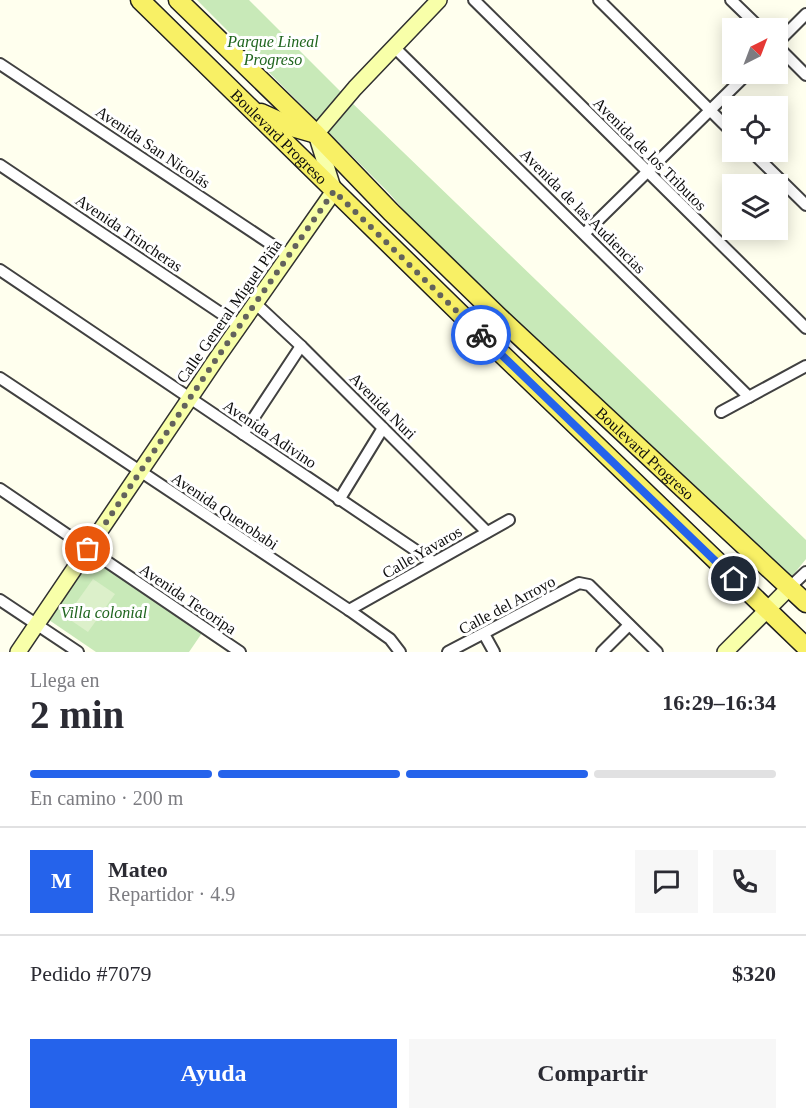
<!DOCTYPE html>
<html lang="es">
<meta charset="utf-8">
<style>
:root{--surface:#fff;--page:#f7f7f7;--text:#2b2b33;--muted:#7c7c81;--line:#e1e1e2;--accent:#2563eb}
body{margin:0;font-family:Georgia,serif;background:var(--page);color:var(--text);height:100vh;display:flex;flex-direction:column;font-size:22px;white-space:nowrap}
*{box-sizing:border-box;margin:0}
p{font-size:20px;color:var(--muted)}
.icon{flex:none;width:33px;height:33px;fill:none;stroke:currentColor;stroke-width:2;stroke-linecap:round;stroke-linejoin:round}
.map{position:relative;height:652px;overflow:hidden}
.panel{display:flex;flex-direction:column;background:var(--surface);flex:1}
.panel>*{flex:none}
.needle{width:39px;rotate:42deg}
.controls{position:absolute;left:722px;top:18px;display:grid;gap:12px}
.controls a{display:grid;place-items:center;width:66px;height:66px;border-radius:0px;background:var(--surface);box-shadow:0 3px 15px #0003;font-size:30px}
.pin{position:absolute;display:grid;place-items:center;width:51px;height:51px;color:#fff;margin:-26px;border:3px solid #fff;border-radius:50%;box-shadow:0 2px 6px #0007}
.courier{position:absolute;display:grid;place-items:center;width:60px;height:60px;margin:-30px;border:4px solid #2563eb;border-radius:50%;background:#fff;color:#222;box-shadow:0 2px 8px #0007}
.headline em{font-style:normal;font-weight:700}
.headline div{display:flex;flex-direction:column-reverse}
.headline{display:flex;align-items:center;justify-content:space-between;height:102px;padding:0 30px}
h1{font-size:39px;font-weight:700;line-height:45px}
.bar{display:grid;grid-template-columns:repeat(4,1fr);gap:9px 6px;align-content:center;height:72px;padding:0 30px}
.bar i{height:8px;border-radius:4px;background:var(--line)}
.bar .selected{background:var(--accent)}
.bar p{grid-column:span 4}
.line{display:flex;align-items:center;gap:15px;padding:0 30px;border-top:2px solid var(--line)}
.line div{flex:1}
.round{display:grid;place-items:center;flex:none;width:63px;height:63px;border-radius:0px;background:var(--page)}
.button{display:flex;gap:12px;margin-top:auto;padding:12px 30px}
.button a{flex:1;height:69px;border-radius:0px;background:var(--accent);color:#fff;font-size:24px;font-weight:700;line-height:69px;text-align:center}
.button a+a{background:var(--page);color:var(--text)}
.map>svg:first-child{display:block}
</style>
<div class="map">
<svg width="806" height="652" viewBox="0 0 806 652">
<rect width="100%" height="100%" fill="#ffe"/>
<!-- green -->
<g fill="#c8e9b8">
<polygon points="197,0 249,0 349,100 806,540 806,559 789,580 482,301 389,193"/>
<polygon points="90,558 202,633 189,652 96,652 49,620"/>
</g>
<!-- pitch -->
<polygon fill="#dcf0ca" points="93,579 115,594 88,632 66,617"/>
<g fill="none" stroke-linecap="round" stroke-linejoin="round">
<!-- street casing -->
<g stroke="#414141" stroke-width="14">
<g id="street">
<polyline points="474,0 806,328"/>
<polyline points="599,0 732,132"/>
<polyline points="731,0 760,28"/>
<polyline points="777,43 806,14"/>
<polyline points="777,46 806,75"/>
<polyline points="394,47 749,397"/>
<polyline points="0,64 289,256"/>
<polyline points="752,152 806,205"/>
<polyline points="0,165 240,326"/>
<polyline points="585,233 747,74"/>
<polyline points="0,270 433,562"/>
<polyline points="255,303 301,346 487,532"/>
<polyline points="0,378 349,610 390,639 400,652"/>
<polyline points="721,412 806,366"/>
<polyline points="243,434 301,346"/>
<polyline points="0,489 240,652"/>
<polyline points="339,500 383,428"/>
<polyline points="789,588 806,572"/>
<polyline points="0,600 78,652"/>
<polyline points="349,610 509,520"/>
<polyline points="484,634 494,652"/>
<polyline points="448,652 579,583 589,585 657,652"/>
<polyline points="602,652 629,625"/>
</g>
</g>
<!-- secondary casing -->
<g stroke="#303030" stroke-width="18">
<g id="secondary">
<polyline points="18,652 217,358 334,191 316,134 355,88 439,0"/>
<polyline points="725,652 789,588"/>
</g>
</g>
<!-- primary casing -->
<g stroke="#1f1f1f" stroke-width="21">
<g id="primary">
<path id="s1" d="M140,0L482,335L806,647"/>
<path id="s2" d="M178,0L316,134L391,212L498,316L806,603"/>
<polyline points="261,113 292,127 313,133"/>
</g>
</g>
<!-- street -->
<use href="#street" stroke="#fff" stroke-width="10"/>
<!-- secondary -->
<use href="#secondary" stroke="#f8ffa9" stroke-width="15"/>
<!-- primary -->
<use href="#primary" stroke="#f8f065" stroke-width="18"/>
</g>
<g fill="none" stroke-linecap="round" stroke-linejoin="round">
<!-- done -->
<polyline stroke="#62625c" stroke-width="6" stroke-dasharray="0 10.8" points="88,549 217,358 334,191 481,335"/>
<!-- route -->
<polyline stroke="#2563eb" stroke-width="8" points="481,335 734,579"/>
</g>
<g text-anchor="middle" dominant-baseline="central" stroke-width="6" stroke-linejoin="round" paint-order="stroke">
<!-- park labels -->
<g font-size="16" font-style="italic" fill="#1f651e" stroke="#fff">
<text x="273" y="41">Parque Lineal<tspan x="273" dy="18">Progreso</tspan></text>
<text x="104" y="612">Villa colonial</text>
</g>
<!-- street labels -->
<g font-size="16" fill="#0e0e0e" stroke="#fff">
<text stroke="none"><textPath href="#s1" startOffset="195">Boulevard Progreso</textPath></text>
<text transform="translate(153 147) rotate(34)">Avenida San Nicolás</text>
<text transform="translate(650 154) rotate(45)">Avenida de los Tributos</text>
<text transform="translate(583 211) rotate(45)">Avenida de las Audiencias</text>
<text transform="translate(129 233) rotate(34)">Avenida Trincheras</text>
<text transform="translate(229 311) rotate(-55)">Calle General Miguel Piña</text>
<text transform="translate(383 406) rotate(45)">Avenida Nuri</text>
<text transform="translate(270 434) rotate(34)">Avenida Adivino</text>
<text stroke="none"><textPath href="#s2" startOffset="651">Boulevard Progreso</textPath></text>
<text transform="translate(225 511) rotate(34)">Avenida Querobabi</text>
<text transform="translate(422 552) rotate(-30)">Calle Yavaros</text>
<text transform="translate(188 599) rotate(34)">Avenida Tecoripa</text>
<text transform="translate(507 605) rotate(-28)">Calle del Arroyo</text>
</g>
</g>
</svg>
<div class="controls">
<a><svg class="needle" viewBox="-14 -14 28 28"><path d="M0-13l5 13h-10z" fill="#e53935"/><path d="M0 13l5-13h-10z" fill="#7c7c81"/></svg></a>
<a><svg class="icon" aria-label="locate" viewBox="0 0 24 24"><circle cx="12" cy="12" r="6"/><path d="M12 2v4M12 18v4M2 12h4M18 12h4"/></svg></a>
<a><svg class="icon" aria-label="layers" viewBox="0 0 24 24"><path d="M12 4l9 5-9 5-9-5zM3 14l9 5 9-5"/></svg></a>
</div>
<div class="pin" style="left:88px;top:549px;background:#ea580c"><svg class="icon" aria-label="bag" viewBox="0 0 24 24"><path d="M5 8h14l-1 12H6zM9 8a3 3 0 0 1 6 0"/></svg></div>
<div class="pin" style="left:734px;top:579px;background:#1f2937"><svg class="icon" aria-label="home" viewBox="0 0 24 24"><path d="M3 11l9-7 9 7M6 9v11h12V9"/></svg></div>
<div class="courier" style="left:481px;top:335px"><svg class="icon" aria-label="bike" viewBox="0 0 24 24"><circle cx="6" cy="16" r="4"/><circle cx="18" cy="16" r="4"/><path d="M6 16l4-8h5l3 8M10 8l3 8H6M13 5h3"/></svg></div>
</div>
<section class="panel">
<div class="headline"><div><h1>2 min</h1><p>Llega en</p></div><em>16:29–16:34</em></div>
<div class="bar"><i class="selected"></i><i class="selected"></i><i class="selected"></i><i></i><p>En camino · 200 m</p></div>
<div class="line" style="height:108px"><b class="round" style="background:var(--accent);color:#fff">M</b><div><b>Mateo</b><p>Repartidor · 4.9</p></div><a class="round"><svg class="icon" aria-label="chat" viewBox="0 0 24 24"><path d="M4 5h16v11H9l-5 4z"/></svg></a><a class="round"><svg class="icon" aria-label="phone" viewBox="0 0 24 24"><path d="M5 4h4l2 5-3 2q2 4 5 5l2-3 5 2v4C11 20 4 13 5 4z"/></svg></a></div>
<div class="line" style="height:78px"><div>Pedido #7079</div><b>$320</b></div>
<div class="button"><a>Ayuda</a><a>Compartir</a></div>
</section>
